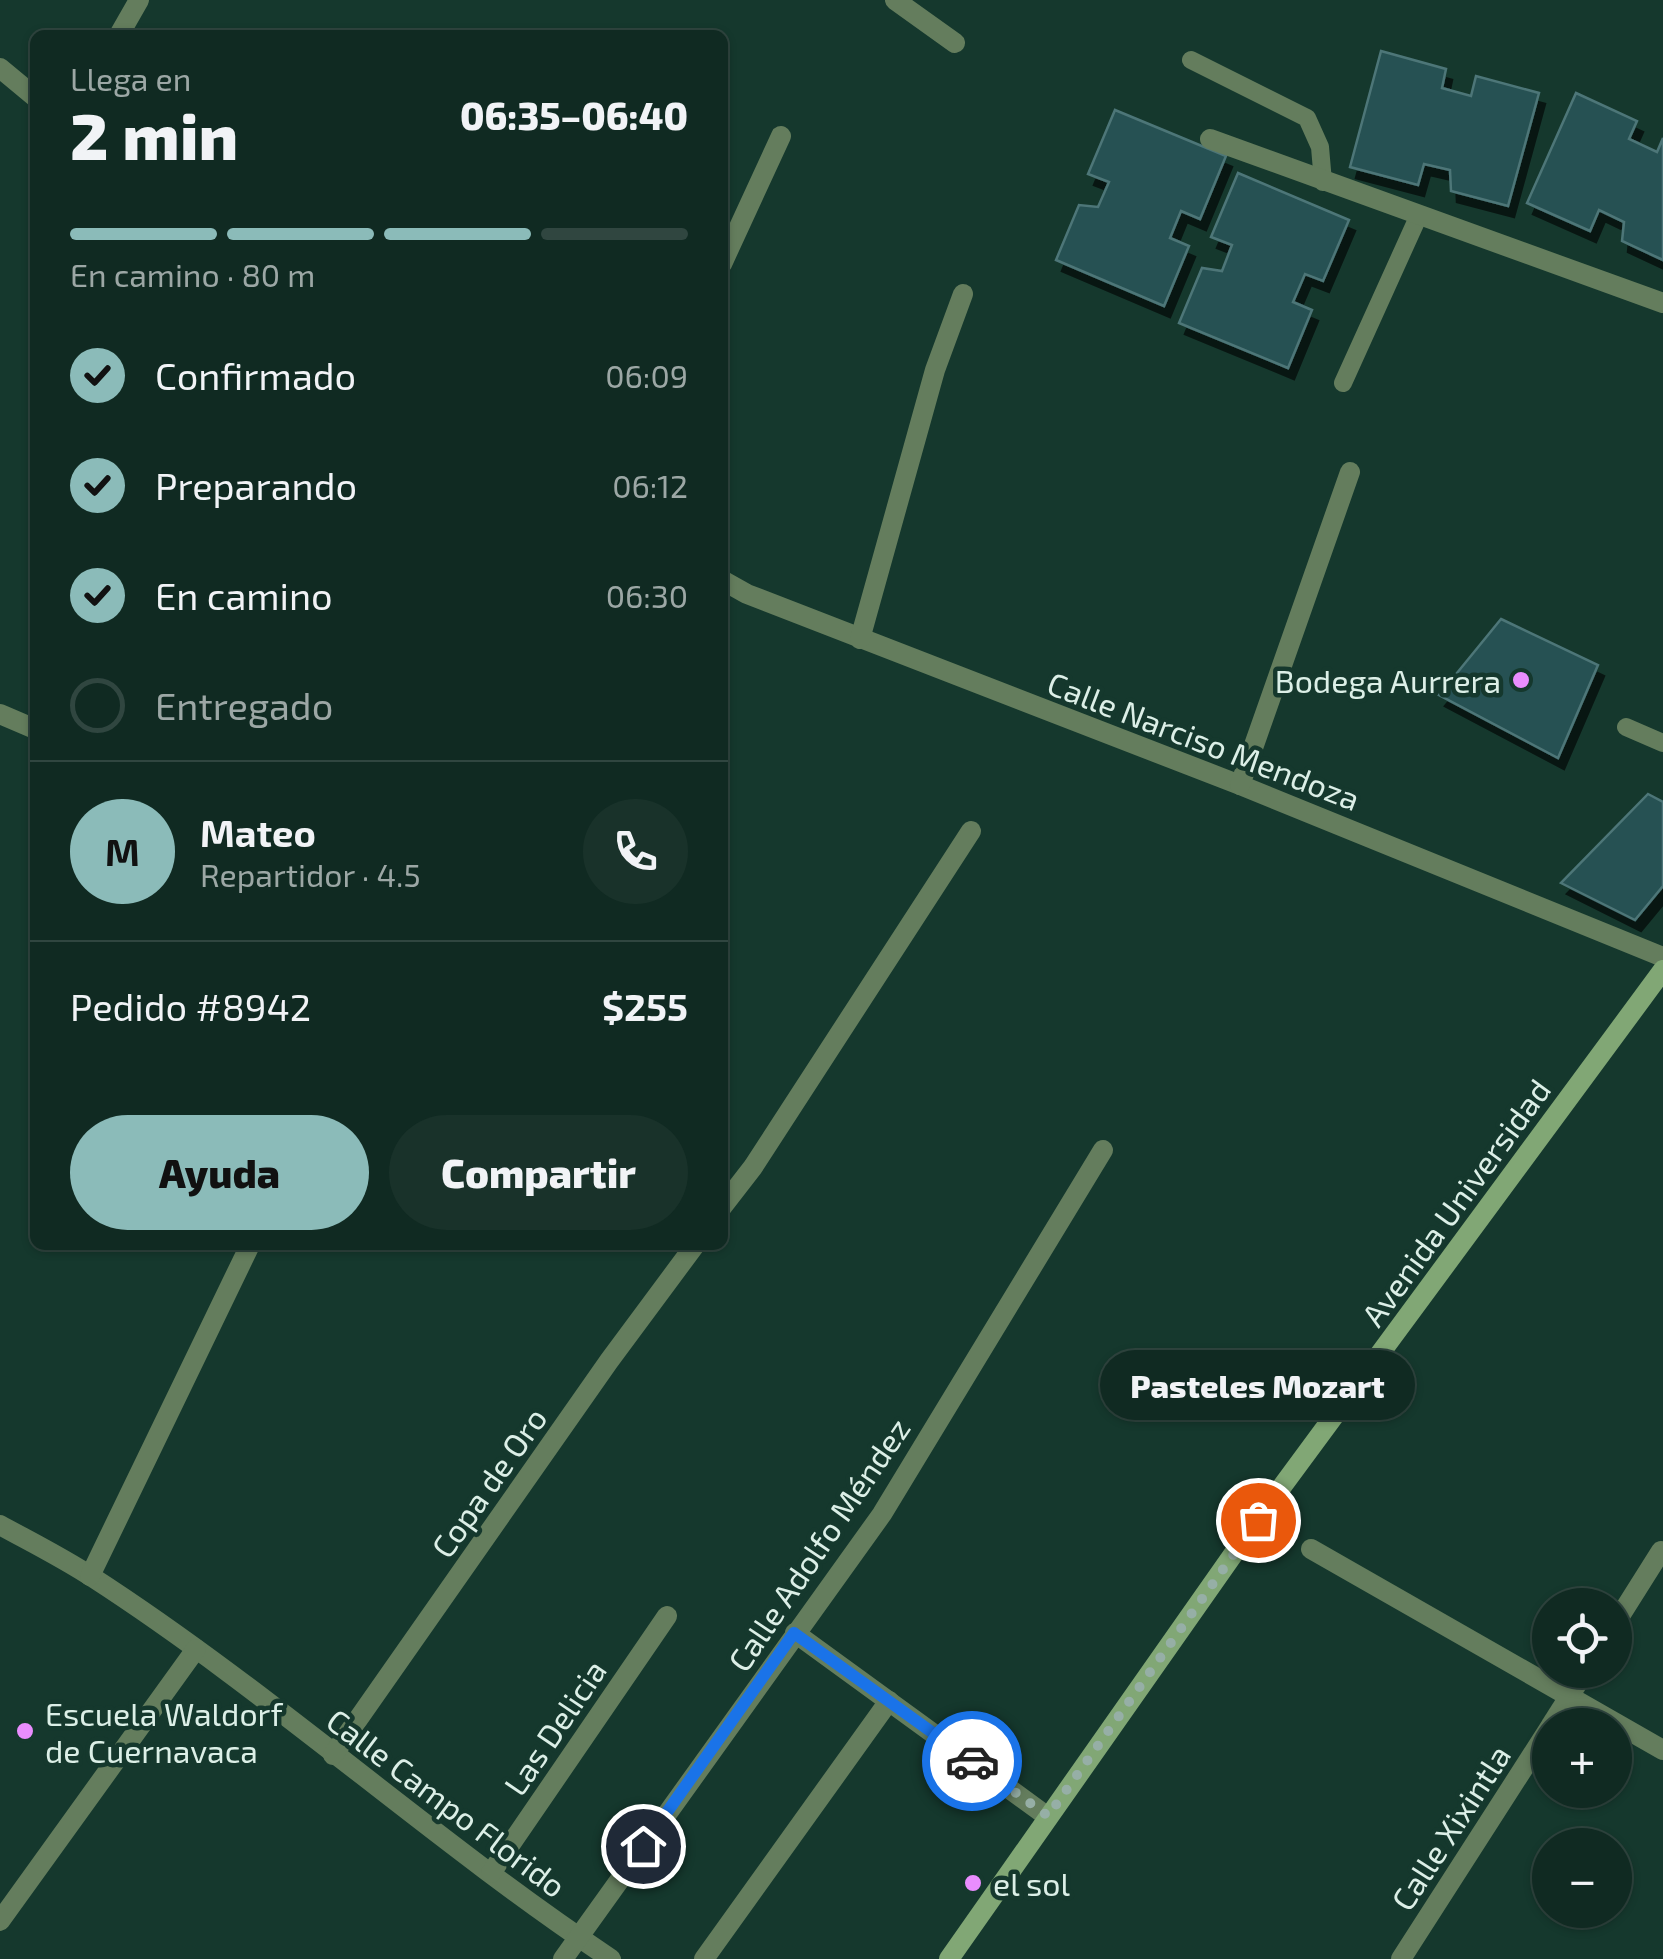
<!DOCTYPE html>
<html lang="es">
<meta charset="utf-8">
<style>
:root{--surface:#102a22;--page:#19322a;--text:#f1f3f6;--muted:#9ca7a5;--line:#304640;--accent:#8bbbb9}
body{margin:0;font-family:"Exo 2",sans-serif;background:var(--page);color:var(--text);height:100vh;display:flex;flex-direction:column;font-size:38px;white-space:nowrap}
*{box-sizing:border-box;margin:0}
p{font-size:32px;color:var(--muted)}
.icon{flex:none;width:55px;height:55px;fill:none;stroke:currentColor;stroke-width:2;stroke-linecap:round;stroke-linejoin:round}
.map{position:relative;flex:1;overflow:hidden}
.details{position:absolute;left:30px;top:30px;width:698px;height:1220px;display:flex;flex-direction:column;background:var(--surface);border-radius:15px;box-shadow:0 2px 8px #0004,0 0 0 2px var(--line)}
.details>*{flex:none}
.buttons{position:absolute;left:1532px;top:1588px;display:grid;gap:20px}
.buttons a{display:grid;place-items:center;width:100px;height:100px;border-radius:50%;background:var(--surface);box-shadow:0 2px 8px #0004,0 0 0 2px var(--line);font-size:50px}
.pin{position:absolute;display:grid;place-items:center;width:85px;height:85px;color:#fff;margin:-42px;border:5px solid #fff;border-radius:50%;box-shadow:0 2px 10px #0007}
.courier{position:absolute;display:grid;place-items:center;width:100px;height:100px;margin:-50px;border:8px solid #1a73e8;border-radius:50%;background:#fff;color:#222;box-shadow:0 2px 12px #0007}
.bubble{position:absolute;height:70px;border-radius:35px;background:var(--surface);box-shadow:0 2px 8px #0004,0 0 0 2px var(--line);font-size:32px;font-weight:800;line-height:70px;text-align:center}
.headline em{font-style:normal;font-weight:800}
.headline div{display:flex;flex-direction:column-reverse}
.headline{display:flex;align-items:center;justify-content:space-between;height:170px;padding:0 40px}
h1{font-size:65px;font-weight:800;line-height:75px}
.bar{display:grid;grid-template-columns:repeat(4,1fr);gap:15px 10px;align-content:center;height:120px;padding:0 40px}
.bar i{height:12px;border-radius:8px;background:var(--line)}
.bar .selected{background:var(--accent)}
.bar p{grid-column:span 4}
.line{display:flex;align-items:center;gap:25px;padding:0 40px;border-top:2px solid var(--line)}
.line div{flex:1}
.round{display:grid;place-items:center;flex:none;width:105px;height:105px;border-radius:52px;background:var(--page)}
ol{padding:0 40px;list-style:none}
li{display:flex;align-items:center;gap:30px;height:110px}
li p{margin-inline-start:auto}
li .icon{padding:10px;border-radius:50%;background:var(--accent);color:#111;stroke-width:4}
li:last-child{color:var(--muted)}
li i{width:55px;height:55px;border:5px solid var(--line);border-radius:50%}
.primary-button{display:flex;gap:20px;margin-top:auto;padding:20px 40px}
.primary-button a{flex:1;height:115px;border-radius:60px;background:var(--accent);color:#111;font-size:40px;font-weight:800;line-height:115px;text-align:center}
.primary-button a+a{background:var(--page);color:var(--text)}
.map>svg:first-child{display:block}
</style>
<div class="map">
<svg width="1663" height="1959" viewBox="0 0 1663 1959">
<defs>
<filter id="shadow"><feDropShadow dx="6" dy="11" stdDeviation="0" flood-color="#0009"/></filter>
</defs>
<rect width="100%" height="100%" fill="#15382d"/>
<!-- building -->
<g fill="#285152" stroke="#4d7678" stroke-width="2.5" filter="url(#shadow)">
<polygon points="1381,51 1446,69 1442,88 1471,96 1476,76 1539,93 1508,206 1451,191 1450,170 1424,164 1418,185 1350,167"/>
<polygon points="1576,93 1637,121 1629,139 1657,152 1663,138 1663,260 1622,241 1624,222 1599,210 1590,231 1527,203"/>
<polygon points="1115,110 1226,156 1200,219 1181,211 1170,238 1189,246 1164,306 1056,260 1079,205 1098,207 1109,182 1088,174"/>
<polygon points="1238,173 1349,220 1323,281 1305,274 1293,302 1312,310 1288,368 1179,323 1202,268 1222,271 1232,245 1211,237"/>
<polygon points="1501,619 1598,665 1558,758 1439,695"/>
<polygon points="1648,794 1663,802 1663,886 1635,920 1561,883"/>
</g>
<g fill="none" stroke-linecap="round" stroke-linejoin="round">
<!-- lane -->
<g stroke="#647d5d" stroke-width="18">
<polyline points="1191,60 1307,118 1320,147 1323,182"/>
<polyline points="1343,383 1419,215"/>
<polyline points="1626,727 1663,743"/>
</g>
<!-- street -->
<g stroke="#647d5d" stroke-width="20">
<polyline points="895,0 955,43"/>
<polyline points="119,35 139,0"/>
<polyline points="0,68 35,97"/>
<polyline points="1210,139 1663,303"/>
<polyline points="722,264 781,136"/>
<polyline points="722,580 747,594 1240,785 1663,957"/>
<polyline points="860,639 935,370 963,294"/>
<polyline points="0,714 35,729"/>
<polyline points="1240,785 1350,472"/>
<polyline points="722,1207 753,1167 971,831"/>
<path d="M0,1525C31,1542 63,1558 92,1577C273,1694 432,1840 611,1959"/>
<polyline points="1311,1549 1663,1750"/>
<polyline points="90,1576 250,1245"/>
<polyline points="1615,1624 1661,1551"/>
<polyline points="795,1633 1048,1817"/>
<polyline points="1551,1725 1586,1670"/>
<polyline points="333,1755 609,1361 695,1245"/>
<polyline points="491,1873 667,1616"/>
<polyline points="0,1921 196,1649"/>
<polyline points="563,1959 882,1514 1103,1150"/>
<polyline points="704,1959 889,1701"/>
<polyline points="1401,1959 1550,1727"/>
</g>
<!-- secondary -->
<polyline stroke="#81a775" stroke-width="20" points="949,1959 1258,1519 1663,970"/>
</g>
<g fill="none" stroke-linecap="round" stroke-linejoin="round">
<!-- done -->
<polyline stroke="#96afa6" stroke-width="10" stroke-dasharray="0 18" points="972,1761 1048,1816 1258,1520"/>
<!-- route -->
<polyline stroke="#1a73e8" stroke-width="12" points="643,1846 794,1633 972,1761"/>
</g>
<!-- markers -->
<g fill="#e98dfe" stroke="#15382d" stroke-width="4">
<circle cx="1521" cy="680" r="10"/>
<circle cx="25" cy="1731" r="10"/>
<circle cx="973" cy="1883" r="10"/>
</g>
<g text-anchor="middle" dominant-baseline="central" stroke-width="9" stroke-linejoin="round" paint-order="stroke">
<!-- poi labels -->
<g font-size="32" fill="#dcefe7" stroke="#15382d" text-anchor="start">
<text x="1501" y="680" text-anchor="end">Bodega Aurrera</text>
<text x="45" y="1713">Escuela Waldorf<tspan x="45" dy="37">de Cuernavaca</tspan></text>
<text x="993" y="1883">el sol</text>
</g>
<!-- street labels -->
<g font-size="32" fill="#dcefe7" stroke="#15382d">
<text transform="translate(1204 740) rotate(21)">Calle Narciso Mendoza</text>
<text transform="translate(1455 1202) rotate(-54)">Avenida Universidad</text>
<text transform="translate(488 1482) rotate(-55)">Copa de Oro</text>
<text transform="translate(818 1544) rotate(-56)">Calle Adolfo Méndez</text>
<text transform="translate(554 1727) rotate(-56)">Las Delicia</text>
<text transform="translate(447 1802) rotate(37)">Calle Campo Florido</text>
<text transform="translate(1450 1827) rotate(-57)">Calle Xixintla</text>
</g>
</g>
</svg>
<div class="buttons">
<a><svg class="icon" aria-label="locate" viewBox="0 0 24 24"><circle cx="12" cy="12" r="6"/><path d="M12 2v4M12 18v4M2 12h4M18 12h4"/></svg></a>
<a>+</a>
<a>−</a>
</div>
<div class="pin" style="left:1258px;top:1520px;background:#ea580c"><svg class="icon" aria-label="bag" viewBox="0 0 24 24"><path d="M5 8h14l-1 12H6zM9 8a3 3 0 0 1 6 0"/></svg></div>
<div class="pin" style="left:643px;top:1846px;background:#1f2937"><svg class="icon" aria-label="home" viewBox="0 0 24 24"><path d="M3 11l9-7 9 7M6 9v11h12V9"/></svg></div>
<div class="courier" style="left:972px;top:1761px"><svg class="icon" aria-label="car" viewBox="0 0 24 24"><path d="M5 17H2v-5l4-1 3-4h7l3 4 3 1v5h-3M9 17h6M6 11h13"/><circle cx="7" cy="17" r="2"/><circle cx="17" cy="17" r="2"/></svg></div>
<div class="bubble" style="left:1100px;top:1350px;width:315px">Pasteles Mozart</div>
<section class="details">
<div class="headline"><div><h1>2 min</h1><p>Llega en</p></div><em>06:35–06:40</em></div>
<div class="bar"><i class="selected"></i><i class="selected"></i><i class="selected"></i><i></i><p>En camino · 80 m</p></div>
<ol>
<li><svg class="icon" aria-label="check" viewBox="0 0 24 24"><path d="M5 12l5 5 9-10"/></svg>Confirmado<p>06:09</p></li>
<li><svg class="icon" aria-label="check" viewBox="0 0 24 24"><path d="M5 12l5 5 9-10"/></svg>Preparando<p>06:12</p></li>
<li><svg class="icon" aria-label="check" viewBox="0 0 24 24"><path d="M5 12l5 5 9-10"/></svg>En camino<p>06:30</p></li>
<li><i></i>Entregado</li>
</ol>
<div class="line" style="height:180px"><b class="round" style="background:var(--accent);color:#111">M</b><div><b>Mateo</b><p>Repartidor · 4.5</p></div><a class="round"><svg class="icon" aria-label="phone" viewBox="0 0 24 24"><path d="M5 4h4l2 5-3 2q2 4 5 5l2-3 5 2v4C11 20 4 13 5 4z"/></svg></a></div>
<div class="line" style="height:130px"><div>Pedido #8942</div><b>$255</b></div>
<div class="primary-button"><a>Ayuda</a><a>Compartir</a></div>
</section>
</div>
